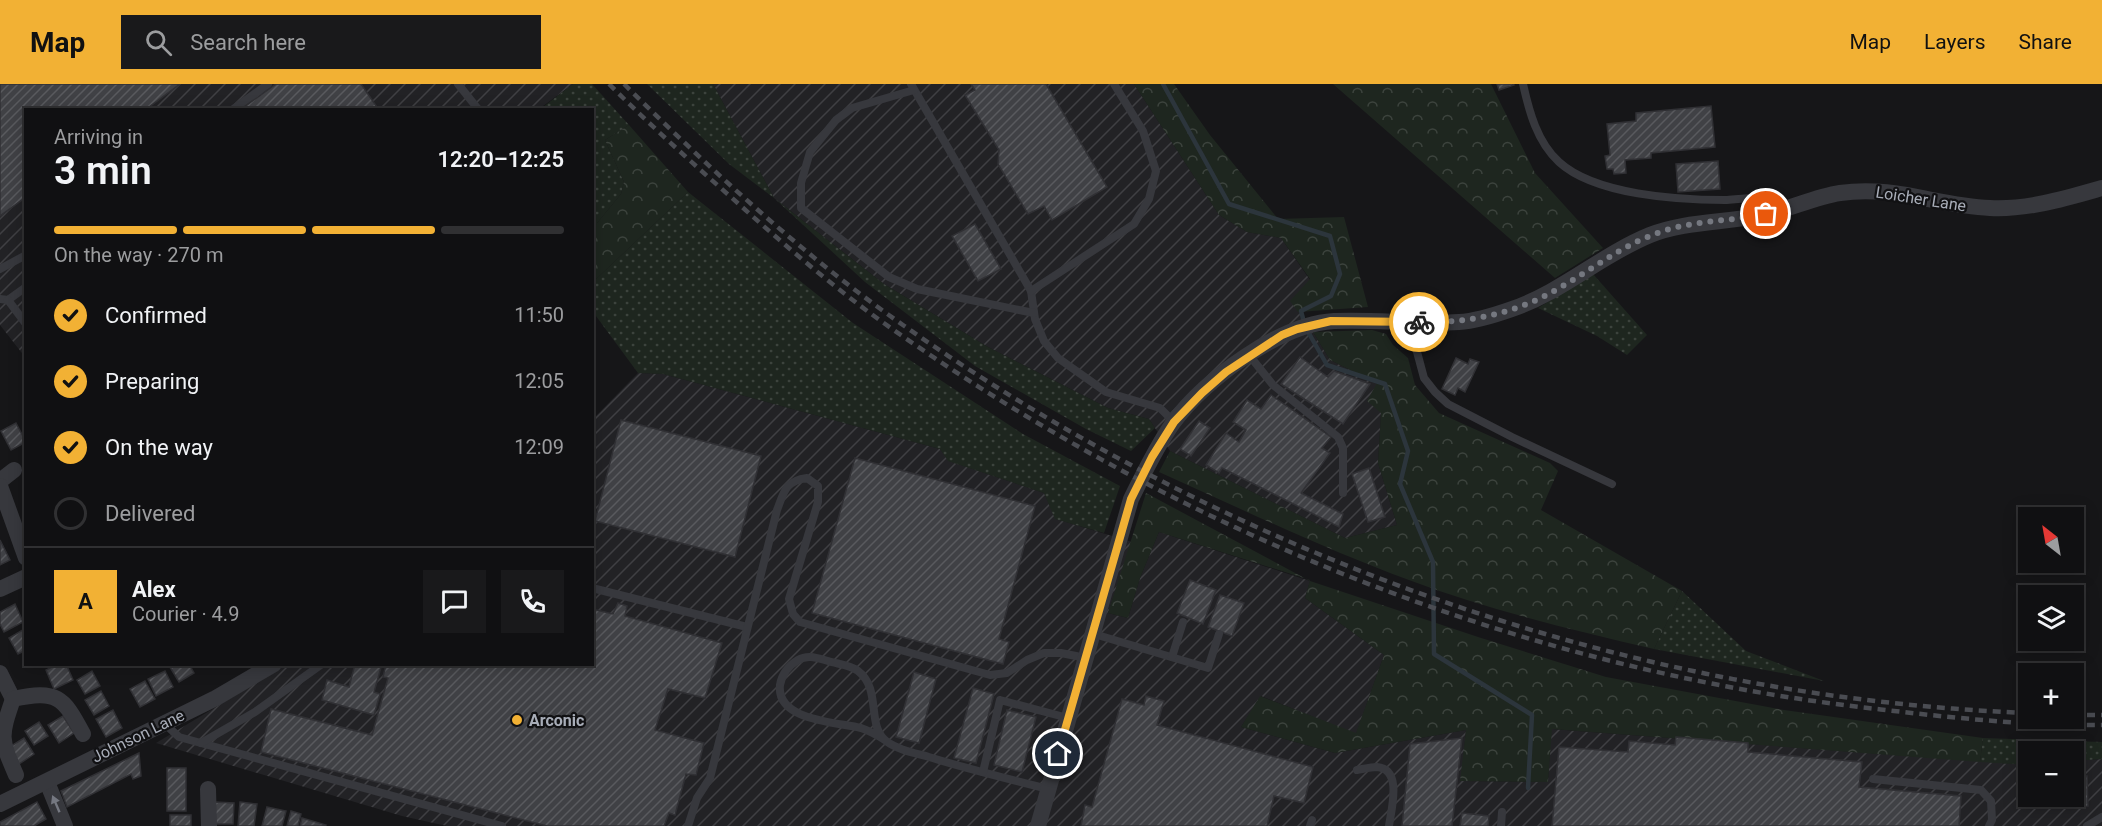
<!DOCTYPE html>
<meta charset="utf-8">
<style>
:root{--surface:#101012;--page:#19191b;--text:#f1f3f6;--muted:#9c9d9f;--line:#303032;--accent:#f2b134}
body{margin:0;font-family:Roboto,sans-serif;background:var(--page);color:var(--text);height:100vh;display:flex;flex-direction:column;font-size:22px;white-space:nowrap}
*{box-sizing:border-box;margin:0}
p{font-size:20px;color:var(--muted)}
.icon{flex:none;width:33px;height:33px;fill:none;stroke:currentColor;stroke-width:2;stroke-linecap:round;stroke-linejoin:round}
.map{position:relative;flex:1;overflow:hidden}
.details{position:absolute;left:24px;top:24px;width:570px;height:558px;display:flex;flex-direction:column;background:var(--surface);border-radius:0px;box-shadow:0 3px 15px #0003,0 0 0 2px var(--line)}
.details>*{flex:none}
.needle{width:39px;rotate:329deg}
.buttons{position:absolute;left:2018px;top:423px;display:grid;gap:12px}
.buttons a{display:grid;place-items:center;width:66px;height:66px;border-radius:0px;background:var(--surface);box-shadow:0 3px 15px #0003,0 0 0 2px var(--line);font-size:30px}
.pin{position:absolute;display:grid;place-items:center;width:51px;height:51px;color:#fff;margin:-26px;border:3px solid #fff;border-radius:50%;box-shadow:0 2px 6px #0007}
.courier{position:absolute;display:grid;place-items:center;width:60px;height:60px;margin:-30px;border:4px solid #f2b134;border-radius:50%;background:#fff;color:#222;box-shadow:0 2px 8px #0007}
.head em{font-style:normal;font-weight:600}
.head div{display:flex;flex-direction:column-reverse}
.head{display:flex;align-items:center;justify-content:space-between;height:102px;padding:0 30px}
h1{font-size:39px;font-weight:600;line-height:45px}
.bar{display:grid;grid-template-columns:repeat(4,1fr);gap:9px 6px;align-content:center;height:72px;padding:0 30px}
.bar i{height:8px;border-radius:4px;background:var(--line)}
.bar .on{background:var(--accent)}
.bar p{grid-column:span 4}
.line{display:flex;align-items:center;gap:15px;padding:0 30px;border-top:2px solid var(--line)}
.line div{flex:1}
.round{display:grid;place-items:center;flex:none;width:63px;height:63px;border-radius:0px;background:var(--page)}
ol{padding:0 30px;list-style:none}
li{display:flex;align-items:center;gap:18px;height:66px}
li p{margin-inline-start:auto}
li .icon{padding:6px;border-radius:50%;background:var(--accent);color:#111;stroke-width:4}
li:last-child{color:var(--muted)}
li i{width:33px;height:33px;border:3px solid var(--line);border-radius:50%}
header{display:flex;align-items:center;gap:36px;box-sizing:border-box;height:84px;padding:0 30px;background:var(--accent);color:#111}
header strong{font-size:28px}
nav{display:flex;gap:33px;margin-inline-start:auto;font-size:21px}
.search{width:420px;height:54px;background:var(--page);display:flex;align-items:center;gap:15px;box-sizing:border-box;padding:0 21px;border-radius:0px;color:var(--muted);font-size:22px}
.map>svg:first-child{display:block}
</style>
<header>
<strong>Map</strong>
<div class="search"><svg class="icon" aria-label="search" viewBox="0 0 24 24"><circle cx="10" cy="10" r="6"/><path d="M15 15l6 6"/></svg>Search here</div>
<nav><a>Map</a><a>Layers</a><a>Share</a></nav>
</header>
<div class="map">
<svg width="2102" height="742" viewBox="0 0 2102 742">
<defs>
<pattern id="industrial-furrows" width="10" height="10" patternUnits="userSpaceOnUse" patternTransform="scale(1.5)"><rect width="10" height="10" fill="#222225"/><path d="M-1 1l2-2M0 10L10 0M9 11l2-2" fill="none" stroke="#3f3f43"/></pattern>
<pattern id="grass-dots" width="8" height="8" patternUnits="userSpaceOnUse" patternTransform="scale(1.5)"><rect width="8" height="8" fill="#1e261f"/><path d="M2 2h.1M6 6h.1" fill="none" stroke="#3c433d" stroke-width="1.8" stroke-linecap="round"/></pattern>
<pattern id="forest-crowns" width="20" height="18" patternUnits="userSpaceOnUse" patternTransform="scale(1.5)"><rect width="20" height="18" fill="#1e261f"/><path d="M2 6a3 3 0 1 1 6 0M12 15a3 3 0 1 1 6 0" fill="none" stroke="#3c433d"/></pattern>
<pattern id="building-hatch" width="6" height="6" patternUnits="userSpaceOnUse" patternTransform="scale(1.5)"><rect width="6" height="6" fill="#404145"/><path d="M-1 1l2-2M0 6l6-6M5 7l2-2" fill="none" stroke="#595a5e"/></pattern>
</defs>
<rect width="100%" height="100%" fill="#161618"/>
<!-- industrial -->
<g fill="url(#industrial-furrows)">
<polygon points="0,0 573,0 539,25 26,26 25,273 0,241"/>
<polygon points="713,0 1134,0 1219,131 1247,148 1281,154 1310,196 1291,217 1313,248 1330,276 1377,299 1381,329 1378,379 1397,441 1345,454 1170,367 1149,335 1108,324 988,263 884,200 774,114"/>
<polygon points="638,289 663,290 940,365 949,377 1044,409 1056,435 1132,458 1108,529 1128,534 1140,494 1159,448 1310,497 1305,514 1384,571 1356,650 1261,612 1241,643 1335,669 1466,646 1461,697 1548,698 1551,645 2028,681 2028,712 2073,712 2073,677 2102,675 2102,742 447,742 402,732 156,659 286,581 592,580 593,335"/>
</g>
<!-- grass -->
<g fill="url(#grass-dots)">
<polygon points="573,0 592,0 629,41 605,56 624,98 621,110 593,144 592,26 539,26"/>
<polygon points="647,0 713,0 774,114 884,200 988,263 1108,324 1149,335 1155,344 1131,367 1086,345 975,282 865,198 774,114 729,80"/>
<polygon points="688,108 853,239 1023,350 1120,402 1104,449 1055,435 1044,409 948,377 940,365 663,290 638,289 593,228 593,198"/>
<polygon points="1593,190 1647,251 1627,271 1597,252 1538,224"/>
<polygon points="1682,507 1746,567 1824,597 1654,565"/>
<polygon points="1983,654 2102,658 2102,675 2073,677 2073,668 2028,668 2028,681 1980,678"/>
</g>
<!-- forest -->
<g fill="url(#forest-crowns)">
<polygon points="1134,0 1174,0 1210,51 1278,135 1344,133 1368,223 1298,228 1290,217 1310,195 1281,154 1247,148 1219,131"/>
<polygon points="1333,0 1491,0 1535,89 1603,164 1555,194"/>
<polygon points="629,41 688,108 593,198 593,144 621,110 624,98 605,56"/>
<path d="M1372,246L1386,250L1393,261L1408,274L1415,301L1439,329L1550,379L1558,387L1541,426L1682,507L1654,565C1572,546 1489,526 1409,496C1324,465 1242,425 1159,388L1170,367L1345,454L1397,441L1378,379L1381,329L1367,317L1377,299L1330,276L1313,248Z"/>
<polygon points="1146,409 1310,497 1478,553 1606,593 1784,626 1983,654 1980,678 1552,645 1548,698 1460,697 1466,646 1335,669 1241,643 1260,612 1356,649 1384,571 1305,514 1310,496 1159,448 1140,494 1128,534 1108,529"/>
</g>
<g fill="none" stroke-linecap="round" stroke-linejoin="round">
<!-- stream -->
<g stroke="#2c353c" stroke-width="4.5">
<polyline points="1163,0 1229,120 1330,152 1340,190 1331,212 1301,227 1304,238"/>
<polyline points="1307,246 1327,281 1385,300 1408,367 1400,400 1433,478 1434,570 1532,631 1528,704"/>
</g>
</g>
<!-- building -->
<g fill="url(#building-hatch)" stroke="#303034" stroke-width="1.5">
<polygon points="0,0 180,0 145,26 26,26 26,113 0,132"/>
<polygon points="276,0 361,0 379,26 240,26"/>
<polygon points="971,0 1046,0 1107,103 1052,136 1044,122 1028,130 998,80 999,66 965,11 975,6"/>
<polygon points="1497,0 1513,0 1514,1 1499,6"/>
<polygon points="1711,22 1715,63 1651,69 1651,74 1625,76 1626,89 1614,90 1613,85 1607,85 1605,72 1610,71 1607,40 1636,37 1636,29"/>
<polygon points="1718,77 1720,105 1678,108 1676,80"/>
<polygon points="975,140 1001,185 978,197 952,152"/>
<polygon points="1300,273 1328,293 1334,287 1370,300 1343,340 1281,300"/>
<polygon points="1456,274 1468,280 1470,275 1479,278 1465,308 1458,304 1455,311 1442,305"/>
<polygon points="1271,311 1331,353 1322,364 1330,369 1301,409 1343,430 1339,443 1222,384 1219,389 1206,381 1226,349 1239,358 1246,346 1233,338 1247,316 1261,325"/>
<polygon points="621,336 761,372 735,473 595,437"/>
<polygon points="1199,337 1210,344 1191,372 1180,365"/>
<polygon points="16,339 26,358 11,366 1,347"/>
<polygon points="855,374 1035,422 999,555 1009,558 1003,580 812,529"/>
<polygon points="1369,384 1385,433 1368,438 1352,390"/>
<polygon points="0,456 10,476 0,481"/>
<polygon points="1190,496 1216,506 1203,540 1177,529"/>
<polygon points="1220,511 1244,519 1232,552 1208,543"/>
<polygon points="618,519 627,522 625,532 722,559 705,614 668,605 655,646 704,659 696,691 686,690 675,731 669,729 664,742 547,742 261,668 271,625 372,651 388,594 383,593 386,580 592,580 592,525 613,530"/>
<polygon points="15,520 23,538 4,548 0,540 0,528"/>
<polygon points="26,544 26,566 18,570 9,554"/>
<polygon points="58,580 66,580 73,596 54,605 46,586"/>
<polygon points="168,580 189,580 194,589 179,598"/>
<polygon points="355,580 382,580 374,608 380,610 374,631 322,616 327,596 349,603"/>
<polygon points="92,587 100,602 85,610 77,596"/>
<polygon points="165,587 173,603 156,612 148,595"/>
<polygon points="914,588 936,595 919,659 896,653"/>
<polygon points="145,597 155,615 140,623 130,605"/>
<polygon points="973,604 994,610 976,679 954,674"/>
<polygon points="101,607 109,622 94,631 85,616"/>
<polygon points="1146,612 1164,617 1157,641 1313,683 1304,719 1274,712 1267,742 1081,742 1085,721 1092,723 1122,615 1144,621"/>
<polygon points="113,626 122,644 106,653 96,635"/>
<polygon points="1007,626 1036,633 1022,688 994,681"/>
<polygon points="63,632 74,649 59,659 48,641"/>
<polygon points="39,638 48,652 34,661 25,647"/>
<polygon points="1676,653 1748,659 1748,668 1862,678 1859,703 1961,712 1959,742 1552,742 1559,663 1628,668 1629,657 1675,661"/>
<polygon points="24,654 34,670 19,680 8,664"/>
<polygon points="1462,654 1452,742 1402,742 1410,660"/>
<polygon points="139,669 141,692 133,695 131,690 67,723 61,707"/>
<rect x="167" y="684" width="19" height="43"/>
<polygon points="2073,692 2087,692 2088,722 2032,724 2031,712 2073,712"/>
<polygon points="37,718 46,735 34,742 0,742 0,738"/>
<polygon points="215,718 234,719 233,740 215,740"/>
<polygon points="240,718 257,720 254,742 238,742"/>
<polygon points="267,723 286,727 282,742 262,742"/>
<polygon points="291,727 301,730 298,742 287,742"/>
<polygon points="1462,729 1489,732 1488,742 1460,742"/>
<rect x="170" y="731" width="21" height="11"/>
<polygon points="302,734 326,741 325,742 300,742"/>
</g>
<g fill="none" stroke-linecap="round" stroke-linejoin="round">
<!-- service -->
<g stroke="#37383d" stroke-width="8">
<polyline points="458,0 478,25"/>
<polyline points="911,0 1031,207 1035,235 1044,257 1058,274 1106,308 1160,324 1174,338"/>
<path d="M1523,0C1529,27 1537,58 1559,78C1595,111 1678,116 1725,116C1741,115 1761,112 1775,116C1780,118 1783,122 1786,124"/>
<polyline points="914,6 852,24 836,36 810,68 801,99 801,124 889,193 917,205 1034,229"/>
<polyline points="232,26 268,0"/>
<polyline points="0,185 26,171"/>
<polyline points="1031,207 1134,140 1149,115 1156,87 1143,47 1114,0"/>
<polyline points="0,215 8,216 26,203"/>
<polyline points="8,216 26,240"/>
<polyline points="1409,238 1424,294 1435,308 1448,320 1512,353 1612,400"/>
<polyline points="1249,271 1273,301 1338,353 1343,364 1343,409"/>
<polyline points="592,504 747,543"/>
<polyline points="1094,550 1208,584 1219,550"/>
<polyline points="1172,573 1183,538"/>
<polyline points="164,639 179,653 502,742"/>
<path d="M885,656C877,651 870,647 861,644C837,638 776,637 780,601C782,589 788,582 798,576C808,570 817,574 828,577C837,580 851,581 858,587C882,605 866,641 886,657C898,666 915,669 929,673C968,685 1008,695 1048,705"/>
<polyline points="201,659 255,628 322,580"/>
<path d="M1357,686C1363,685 1371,683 1377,683C1403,685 1391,726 1389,742"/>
<polyline points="983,688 1000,616 1068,634"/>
<polyline points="1873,695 1981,706 1991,717 1992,736 1989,742"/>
<path d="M688,742L697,714L710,694L777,426C784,408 785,397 807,394L818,402V418L789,515L793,530L800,538L990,591L1007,589L1027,576L1044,569H1061L1086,574"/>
<polyline points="1310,742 1312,736"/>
<polyline points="1501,742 1502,728"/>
<polyline points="2087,742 2102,733"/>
</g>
<!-- minor -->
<g stroke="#37383d" stroke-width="16">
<polyline points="0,397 14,386"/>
<polyline points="0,402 26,474"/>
<polyline points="0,505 26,493"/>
<polyline points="0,589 13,615"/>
<path d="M16,691C0,654 0,653 13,615C57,606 63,612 83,650"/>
<polyline points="47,698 65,742"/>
<polyline points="208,705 209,742"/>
<polyline points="0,720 216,614 274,580"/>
<path d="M1038,742L1131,415C1144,389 1156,363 1173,339C1205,295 1280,240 1334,237C1376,235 1418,241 1459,238C1477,237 1495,231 1512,225C1562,208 1601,171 1650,151C1685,137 1725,139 1762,131C1788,126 1814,113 1840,109C1895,101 1937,122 1990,124C2028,126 2067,114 2102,104"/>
</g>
<!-- rail -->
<g stroke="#4a4c52" stroke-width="4.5" stroke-dasharray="8 6" stroke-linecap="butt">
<path d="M609,0C649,40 690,77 732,114C780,157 828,199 881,237C1172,444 1512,583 1868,624C1946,633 2024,642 2102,641"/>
<path d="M624,0C706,81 792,161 886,229C1219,467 1618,613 2028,629"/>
<polyline points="2073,631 2102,631"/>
</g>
</g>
<!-- one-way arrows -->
<defs><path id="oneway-solid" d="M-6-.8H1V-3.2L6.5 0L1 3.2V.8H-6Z" transform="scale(1.5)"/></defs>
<use fill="#757881" href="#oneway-solid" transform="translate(56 720) rotate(-113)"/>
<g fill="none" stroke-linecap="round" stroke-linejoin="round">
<!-- done -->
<path stroke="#757880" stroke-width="6" stroke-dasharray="0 10.8" d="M1419,238C1469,239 1516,230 1559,204C1590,187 1617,165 1650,152C1686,136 1728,138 1766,130"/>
<!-- route -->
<polyline stroke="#f2b134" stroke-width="8" points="1058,670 1131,415 1152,373 1174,338 1202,309 1226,288 1282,251 1297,245 1331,237 1419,238"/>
</g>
<!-- markers -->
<circle fill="#f2b134" stroke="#111113" stroke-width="2" cx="517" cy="636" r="6"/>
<g text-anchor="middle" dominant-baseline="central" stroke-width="4.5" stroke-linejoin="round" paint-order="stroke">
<!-- street labels -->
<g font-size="16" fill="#a8adb8" stroke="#111113">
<text transform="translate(1921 115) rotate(9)">Loicher Lane</text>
<text transform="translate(138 652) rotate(-26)">Johnson Lane</text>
</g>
<!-- poi labels -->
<g font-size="16" font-weight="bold" fill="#a8adb8" stroke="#111113" text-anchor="start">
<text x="529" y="636">Arconic</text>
</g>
</g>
</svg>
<div class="buttons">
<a><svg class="needle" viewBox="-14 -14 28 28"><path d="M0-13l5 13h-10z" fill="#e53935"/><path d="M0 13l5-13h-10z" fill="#9c9d9f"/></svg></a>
<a><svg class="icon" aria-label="layers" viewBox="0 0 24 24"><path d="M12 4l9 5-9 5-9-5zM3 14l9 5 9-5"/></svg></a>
<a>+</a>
<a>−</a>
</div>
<div class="pin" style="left:1766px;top:130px;background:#ea580c"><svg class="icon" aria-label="bag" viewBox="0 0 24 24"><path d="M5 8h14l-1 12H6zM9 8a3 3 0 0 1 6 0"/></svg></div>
<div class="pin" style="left:1058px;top:670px;background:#1f2937"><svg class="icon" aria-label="home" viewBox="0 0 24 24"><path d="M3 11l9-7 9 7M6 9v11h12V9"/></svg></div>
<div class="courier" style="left:1419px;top:238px"><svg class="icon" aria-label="bike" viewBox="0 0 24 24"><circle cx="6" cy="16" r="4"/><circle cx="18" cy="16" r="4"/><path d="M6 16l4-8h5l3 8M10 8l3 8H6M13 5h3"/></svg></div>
<section class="details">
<div class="head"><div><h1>3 min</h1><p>Arriving in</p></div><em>12:20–12:25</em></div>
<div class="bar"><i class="on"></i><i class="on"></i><i class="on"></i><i></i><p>On the way · 270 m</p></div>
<ol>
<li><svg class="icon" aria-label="check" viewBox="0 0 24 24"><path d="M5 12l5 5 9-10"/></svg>Confirmed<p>11:50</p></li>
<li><svg class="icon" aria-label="check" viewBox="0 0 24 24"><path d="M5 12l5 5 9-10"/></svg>Preparing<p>12:05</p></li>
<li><svg class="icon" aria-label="check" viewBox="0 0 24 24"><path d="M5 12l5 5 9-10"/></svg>On the way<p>12:09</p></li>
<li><i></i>Delivered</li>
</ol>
<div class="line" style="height:108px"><b class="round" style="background:var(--accent);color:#111">A</b><div><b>Alex</b><p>Courier · 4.9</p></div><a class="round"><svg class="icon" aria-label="chat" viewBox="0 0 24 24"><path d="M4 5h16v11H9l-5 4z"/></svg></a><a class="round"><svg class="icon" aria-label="phone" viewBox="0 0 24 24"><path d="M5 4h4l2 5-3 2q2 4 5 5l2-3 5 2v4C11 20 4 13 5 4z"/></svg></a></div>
</section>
</div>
